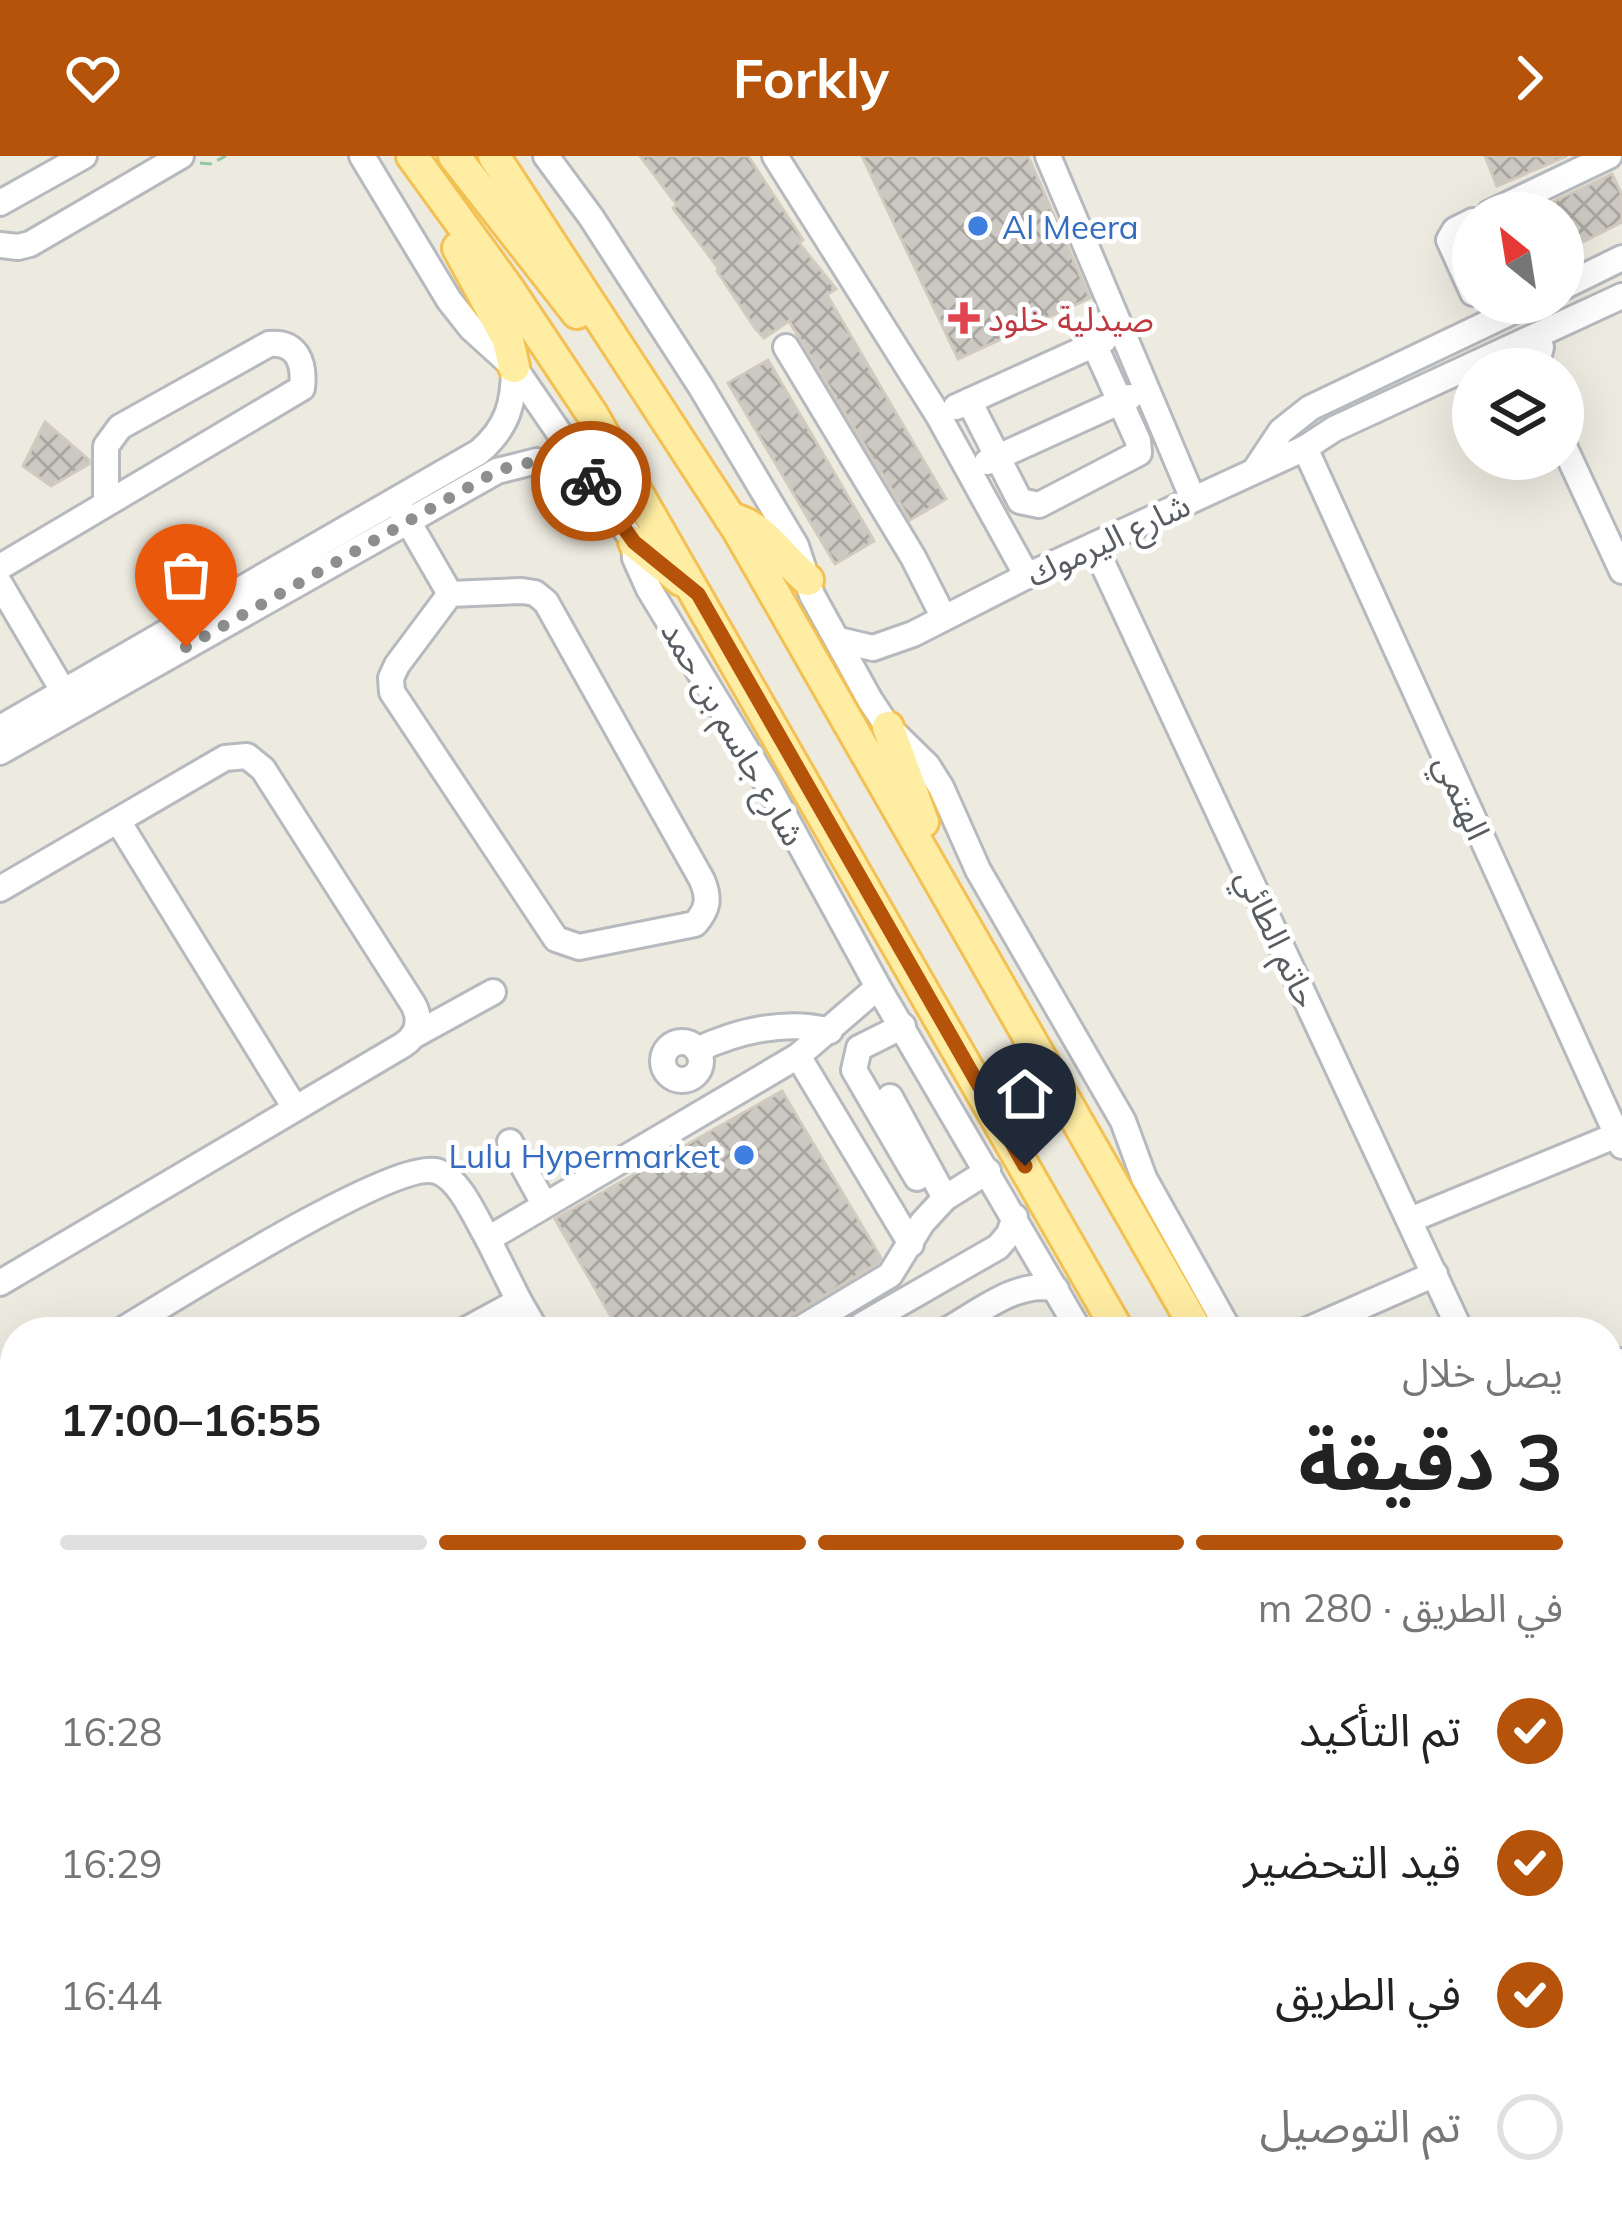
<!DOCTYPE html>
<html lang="ar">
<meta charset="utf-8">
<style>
:root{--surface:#fff;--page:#f2f2f2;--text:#222;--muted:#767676;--line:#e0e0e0;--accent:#b45309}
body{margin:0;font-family:Mulish,"Noto Sans Arabic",sans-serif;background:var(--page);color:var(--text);direction:rtl;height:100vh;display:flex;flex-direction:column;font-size:45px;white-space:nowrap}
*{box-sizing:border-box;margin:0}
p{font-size:39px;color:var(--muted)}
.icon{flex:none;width:66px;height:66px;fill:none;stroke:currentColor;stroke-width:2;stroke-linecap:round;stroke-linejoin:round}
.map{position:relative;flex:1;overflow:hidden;direction:ltr}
.details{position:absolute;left:0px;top:1161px;width:1623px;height:900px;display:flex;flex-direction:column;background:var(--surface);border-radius:48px 48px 0 0;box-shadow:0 12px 48px #0002;direction:rtl}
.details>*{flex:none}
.needle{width:78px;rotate:330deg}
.tools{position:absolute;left:1452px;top:36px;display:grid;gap:24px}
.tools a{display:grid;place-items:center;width:132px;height:132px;border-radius:50%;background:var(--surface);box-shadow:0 12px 48px #0002;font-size:60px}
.pin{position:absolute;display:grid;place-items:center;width:102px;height:102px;color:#fff;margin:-123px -51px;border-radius:50% 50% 50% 0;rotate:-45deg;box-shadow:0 0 12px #0007}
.pin .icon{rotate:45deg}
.courier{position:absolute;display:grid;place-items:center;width:120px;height:120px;margin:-60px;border:9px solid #b45309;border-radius:50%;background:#fff;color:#222;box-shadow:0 3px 15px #0007}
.summary em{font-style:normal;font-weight:700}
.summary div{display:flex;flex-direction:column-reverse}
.summary{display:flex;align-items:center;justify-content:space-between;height:204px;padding:0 60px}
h1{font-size:78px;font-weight:700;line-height:90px}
.bar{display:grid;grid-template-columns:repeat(4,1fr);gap:18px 12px;align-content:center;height:144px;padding:0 60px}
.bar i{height:15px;border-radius:9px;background:var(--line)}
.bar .active{background:var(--accent)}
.bar p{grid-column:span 4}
ol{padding:0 60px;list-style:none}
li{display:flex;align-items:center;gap:36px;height:132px}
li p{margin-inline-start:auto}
li .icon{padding:12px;border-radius:50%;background:var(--accent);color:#fff;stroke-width:4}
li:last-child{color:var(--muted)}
li i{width:66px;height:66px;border:6px solid var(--line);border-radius:50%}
header{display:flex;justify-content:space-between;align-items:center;height:156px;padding:0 60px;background:var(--accent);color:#fff;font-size:54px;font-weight:700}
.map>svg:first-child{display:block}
</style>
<header><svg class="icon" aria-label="forward" viewBox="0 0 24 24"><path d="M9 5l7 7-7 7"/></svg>Forkly<svg class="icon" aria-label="heart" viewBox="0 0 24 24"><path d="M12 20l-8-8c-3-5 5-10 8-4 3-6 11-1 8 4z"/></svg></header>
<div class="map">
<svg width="1622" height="2061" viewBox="0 0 1622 2061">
<defs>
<pattern id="building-cross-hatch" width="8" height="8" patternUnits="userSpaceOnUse" patternTransform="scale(3)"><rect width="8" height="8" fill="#ccc8c2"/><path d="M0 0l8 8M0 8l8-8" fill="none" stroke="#a9a6a1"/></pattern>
</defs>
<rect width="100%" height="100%" fill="#edeae0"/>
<!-- building -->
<g fill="url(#building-cross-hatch)" stroke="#d1cbbf" stroke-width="3">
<polygon points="640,0 748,0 803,84 799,87 836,133 827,139 946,343 910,364 789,165 764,182 755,172 717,115 719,113 673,52 677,49"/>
<polygon points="862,0 1028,0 1090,142 958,203"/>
<polygon points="1485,0 1567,0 1497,30"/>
<polygon points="1612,18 1622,39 1622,66 1563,96 1563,57 1529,57"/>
<polygon points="768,204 874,385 835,408 728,227"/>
<polygon points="45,266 89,304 89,308 51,330 23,310"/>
<polygon points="782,935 881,1102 878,1107 787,1162 773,1176 620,1176 555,1063"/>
<polygon points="776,2046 839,2046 813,2061 784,2061"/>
<polygon points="905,2046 946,2046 954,2061 878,2061"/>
<polygon points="1075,2046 1120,2046 1128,2060 1132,2057 1135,2061 1083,2061"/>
<polygon points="1165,2046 1218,2046 1194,2061 1171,2061"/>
<polygon points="1270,2046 1357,2046 1331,2061 1257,2061"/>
<polygon points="1445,2046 1507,2046 1510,2060 1419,2061"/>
</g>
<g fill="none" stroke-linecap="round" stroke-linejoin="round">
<!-- minor casing -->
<g stroke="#b6b9be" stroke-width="30">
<g id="minor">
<polyline points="362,0 449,144 471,172 514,211 634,386 635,402 649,433 766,626 878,831 1080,1176"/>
<polyline points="546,0 591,61 701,231 796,390 812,439 870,544 888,571 927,609 941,631 978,714 1123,965 1144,1022 1230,1176"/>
<polyline points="775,0 938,259 1027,420"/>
<polyline points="1048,0 1193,343"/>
<polyline points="0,47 84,0"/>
<polyline points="1490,57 1609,0"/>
<polyline points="1473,65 1455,74 1449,84 1473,137"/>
<polyline points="0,89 18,91 30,88 181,0"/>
<polyline points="1563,131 1622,102"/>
<polyline points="786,191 913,401 944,462"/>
<polyline points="1535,213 1541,191"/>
<polyline points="969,245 1020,345 1039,349 1139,297 1138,285 1094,188"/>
<polyline points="956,251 1104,184"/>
<polyline points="1563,288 1622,415"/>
<polyline points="1305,292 1622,990"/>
<polyline points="987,306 1130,241"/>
<polyline points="1255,314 1281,275 1310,252 1530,147"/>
<polyline points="401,353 450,438"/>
<polyline points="1094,389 1461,1176"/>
<path d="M0,411L302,232C305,207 297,185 269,188L120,271L106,290V345"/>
<polyline points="0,428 69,545"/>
<path d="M522,435L535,437L546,446L702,724C710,743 708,753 695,768L579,791L556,783L392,536L391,522L397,509L450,438Z"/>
<polyline points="839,484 873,492 913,478 1027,420 1305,292 1334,273 1622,140"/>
<path d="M0,572L479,296C508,271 514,247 514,211"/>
<polyline points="0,596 497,315 537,305 585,316"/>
<polyline points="118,665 295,952"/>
<path d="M0,733L225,602L247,600L263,613L413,848C422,864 418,879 403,889L0,1127"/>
<polyline points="903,870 859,892 854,914 917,1022"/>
<polyline points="413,880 493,836"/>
<circle cx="682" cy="905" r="19"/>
<path d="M697,894C737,875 787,863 830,875"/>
<polyline points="798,900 911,1088"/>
<polyline points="890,941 945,1042"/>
<polyline points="510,986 544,1048"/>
<polyline points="1410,1064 1622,977"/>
<polyline points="488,1083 519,1145"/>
<path d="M119,1176C166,1148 399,999 439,1016C461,1025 476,1063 488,1083L798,900L878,831"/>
<polyline points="462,1176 519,1145 537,1176"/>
<polyline points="795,1176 890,1119 922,1067 945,1042 988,1015"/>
<polyline points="858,1176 862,1169 998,1091 1009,1078 1015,1061"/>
<path d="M944,1176C977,1158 1017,1123 1056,1133"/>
<polyline points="1303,1176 1435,1118"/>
<polyline points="1608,1211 1622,1205"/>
<polyline points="0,1250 15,1239"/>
<polyline points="0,1377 15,1402"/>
<polyline points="0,1441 15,1433"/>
<polyline points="1608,1498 1622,1529"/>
<polyline points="0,1505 15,1532"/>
<polyline points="0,1842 15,1835"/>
<polyline points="1608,1844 1622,1870"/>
<polyline points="0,1901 15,1893"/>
<polyline points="0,1991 15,1983"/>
<polyline points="252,2046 261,2061"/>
<polyline points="973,2046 982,2061"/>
<polyline points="1145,2046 1155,2061"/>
<polyline points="1523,2046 1527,2061"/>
<polyline points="1565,2046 1575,2061"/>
<polyline points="640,2052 650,2046"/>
<polyline points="185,2061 212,2046"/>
<polyline points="741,2061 747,2046"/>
<polyline points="998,2061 1021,2046"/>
<polyline points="1225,2061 1250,2046"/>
</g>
</g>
<!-- major casing -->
<g stroke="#f3c153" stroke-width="36">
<g id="major">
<polyline points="412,0 508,132 592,258 1119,1176"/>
<polyline points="454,0 577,157"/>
<polyline points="494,0 738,374 1198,1176"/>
<polyline points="458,92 508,184 514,211"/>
<path d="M730,362C765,370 781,402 808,424"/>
<polyline points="634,386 681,424"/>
<polyline points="888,571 923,666"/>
<polyline points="1608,1897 1622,1922"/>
<polyline points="1608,2038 1622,2061"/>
</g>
</g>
<!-- path -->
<g stroke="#95c6a2" stroke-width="3" stroke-dasharray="12 6" stroke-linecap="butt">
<polyline points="200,7 210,8 226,0"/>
<polyline points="1331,2046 1340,2061"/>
<polyline points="1381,2061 1406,2046"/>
</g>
<!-- minor -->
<use href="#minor" stroke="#fff" stroke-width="24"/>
<!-- major -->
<use href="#major" stroke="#ffeda3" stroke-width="30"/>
</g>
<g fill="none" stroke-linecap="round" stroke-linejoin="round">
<!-- done -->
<path stroke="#8d8e8e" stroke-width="12" stroke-dasharray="0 21.6" d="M186,491L497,315C525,305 571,296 591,325"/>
<!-- route -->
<polyline stroke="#b45309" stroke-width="15" points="591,325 634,386 698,438 1025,1010"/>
</g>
<!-- markers -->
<g fill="#3f7fe0" stroke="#fff" stroke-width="4.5">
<circle cx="978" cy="70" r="12"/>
<circle cx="744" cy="999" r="12"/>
</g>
<path fill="#e0444e" stroke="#fff" stroke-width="4.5" d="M958 144h12v12h12v12h-12v12h-12v-12h-12v-12h12z"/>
<g text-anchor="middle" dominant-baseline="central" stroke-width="10" stroke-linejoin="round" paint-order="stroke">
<!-- shop labels -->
<g font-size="33" fill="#366cbe" stroke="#fff" text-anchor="start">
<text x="1002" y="70">Al Meera</text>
<text x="720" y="999" text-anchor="end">Lulu Hypermarket</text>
</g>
<!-- health labels -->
<g font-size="33" fill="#be3a42" stroke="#fff" text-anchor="start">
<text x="988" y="162">صيدلية خلود</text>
</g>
<!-- street labels -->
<g font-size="33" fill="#595d62" stroke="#fff">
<text transform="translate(1108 383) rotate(-25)">شارع اليرموك</text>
<text transform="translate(734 577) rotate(60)">شارع جاسم بن حمد</text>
<text transform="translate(1463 641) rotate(66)">الهتمي</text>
<text transform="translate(1278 782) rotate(65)">حاتم الطائي</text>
</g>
</g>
</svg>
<div class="tools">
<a><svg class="needle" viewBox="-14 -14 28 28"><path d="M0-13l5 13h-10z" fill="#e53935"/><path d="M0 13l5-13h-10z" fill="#767676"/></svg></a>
<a><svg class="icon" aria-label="layers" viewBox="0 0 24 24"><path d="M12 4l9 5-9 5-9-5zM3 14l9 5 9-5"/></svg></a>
</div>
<div class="pin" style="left:186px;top:491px;background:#ea580c"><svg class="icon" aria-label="bag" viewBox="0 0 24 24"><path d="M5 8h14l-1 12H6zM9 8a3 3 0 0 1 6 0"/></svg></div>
<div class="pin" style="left:1025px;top:1010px;background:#1f2937"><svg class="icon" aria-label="home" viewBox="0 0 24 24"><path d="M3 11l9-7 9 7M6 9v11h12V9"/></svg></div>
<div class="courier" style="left:591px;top:325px"><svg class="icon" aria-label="bike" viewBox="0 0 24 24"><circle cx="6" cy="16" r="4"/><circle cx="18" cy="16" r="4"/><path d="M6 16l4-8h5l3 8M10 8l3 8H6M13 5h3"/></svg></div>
<section class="details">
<div class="summary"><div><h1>3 دقيقة</h1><p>يصل خلال</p></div><em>16:55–17:00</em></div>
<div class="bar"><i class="active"></i><i class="active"></i><i class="active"></i><i></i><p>في الطريق · 280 m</p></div>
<ol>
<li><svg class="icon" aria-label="check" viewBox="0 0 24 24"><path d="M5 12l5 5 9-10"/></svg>تم التأكيد<p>16:28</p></li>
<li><svg class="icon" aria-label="check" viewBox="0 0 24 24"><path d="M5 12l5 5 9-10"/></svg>قيد التحضير<p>16:29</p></li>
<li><svg class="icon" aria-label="check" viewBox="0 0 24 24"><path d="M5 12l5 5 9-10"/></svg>في الطريق<p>16:44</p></li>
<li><i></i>تم التوصيل</li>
</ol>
</section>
</div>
